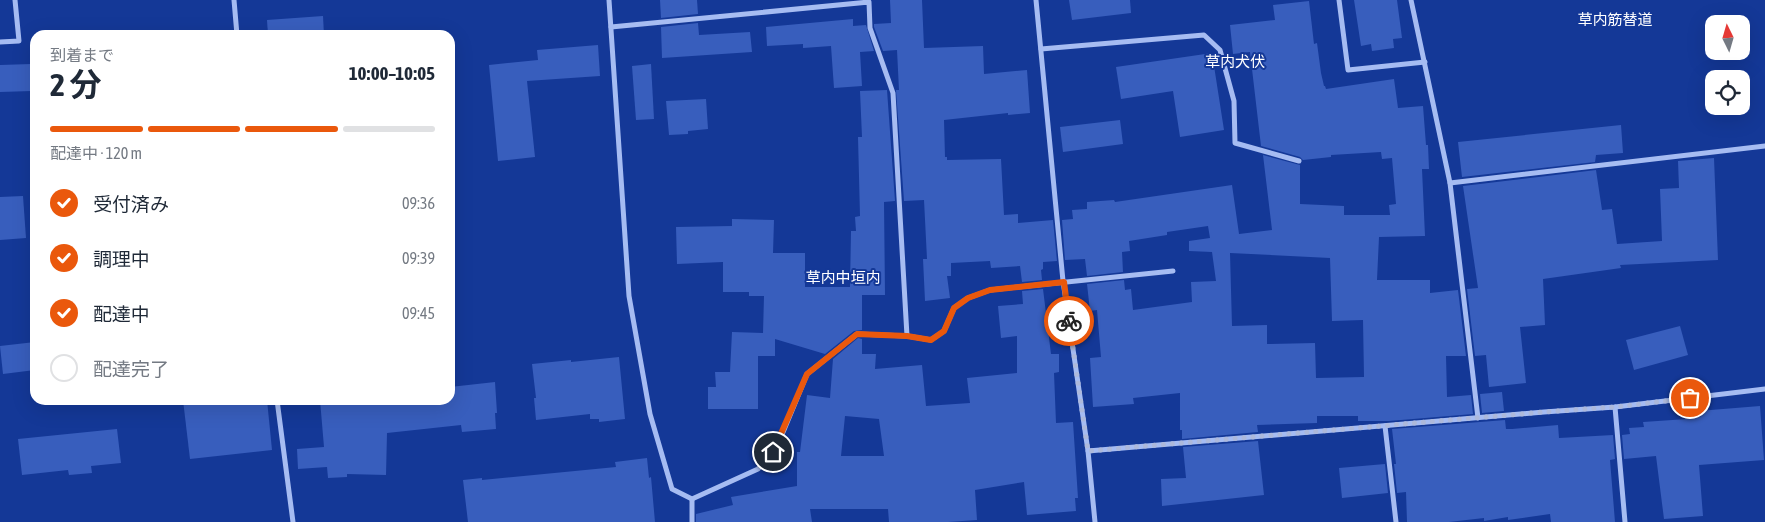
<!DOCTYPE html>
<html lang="ja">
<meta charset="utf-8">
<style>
:root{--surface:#fff;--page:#f6f6f7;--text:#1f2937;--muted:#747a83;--line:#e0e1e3;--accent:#ea580c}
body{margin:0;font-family:"Asap Condensed","Noto Sans JP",sans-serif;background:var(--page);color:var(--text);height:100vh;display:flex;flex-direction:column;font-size:19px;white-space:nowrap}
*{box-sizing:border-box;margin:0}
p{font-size:16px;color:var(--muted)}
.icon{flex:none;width:28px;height:28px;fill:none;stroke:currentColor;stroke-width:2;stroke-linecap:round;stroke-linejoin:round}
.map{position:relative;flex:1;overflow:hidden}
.panel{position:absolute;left:30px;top:30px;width:425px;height:375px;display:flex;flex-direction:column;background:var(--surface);border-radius:15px;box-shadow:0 5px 20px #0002}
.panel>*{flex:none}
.needle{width:32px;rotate:355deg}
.controls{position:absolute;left:1705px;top:15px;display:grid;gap:10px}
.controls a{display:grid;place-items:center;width:45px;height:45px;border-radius:10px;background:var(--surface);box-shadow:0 5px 20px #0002;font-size:25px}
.pin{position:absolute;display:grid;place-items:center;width:42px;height:42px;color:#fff;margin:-21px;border:2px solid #fff;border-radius:50%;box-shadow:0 1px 5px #0007}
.courier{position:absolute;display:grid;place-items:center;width:50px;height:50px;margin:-25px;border:4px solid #ea580c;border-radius:50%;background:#fff;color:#222;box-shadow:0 1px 6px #0007}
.head em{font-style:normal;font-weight:700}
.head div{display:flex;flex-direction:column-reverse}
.head{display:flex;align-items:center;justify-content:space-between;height:85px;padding:0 20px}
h1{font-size:32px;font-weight:700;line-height:38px}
.bar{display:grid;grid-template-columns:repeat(4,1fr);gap:8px 5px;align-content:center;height:60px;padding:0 20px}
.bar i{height:6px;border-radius:4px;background:var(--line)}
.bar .on{background:var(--accent)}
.bar p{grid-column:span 4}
ol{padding:0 20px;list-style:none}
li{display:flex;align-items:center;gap:15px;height:55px}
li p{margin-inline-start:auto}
li .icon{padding:5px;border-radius:50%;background:var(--accent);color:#fff;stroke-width:4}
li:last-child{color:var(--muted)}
li i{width:28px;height:28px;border:2px solid var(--line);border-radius:50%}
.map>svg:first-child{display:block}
</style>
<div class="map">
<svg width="1765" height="522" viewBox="0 0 1765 522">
<rect width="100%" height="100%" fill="#143897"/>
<!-- building -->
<g fill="#385ebd" fill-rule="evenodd">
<polygon points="660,0 697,0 698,14 661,18"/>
<polygon points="890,0 922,0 924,48 983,46 984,74 1027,70 1030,113 1008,115 1008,113 944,120 945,157 947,157 947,160 1001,159 1004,215 1018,214 1018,223 1053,220 1057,261 1043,262 1043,269 1041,270 1042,280 1022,282 1020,266 991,268 990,261 951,263 951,276 947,276 950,298 925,301 923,259 927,259 924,200 904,201 896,90 899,90 897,50 883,51 874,27 874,24 891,23"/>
<polygon points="1069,0 1130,0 1131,13 1072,20"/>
<polygon points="1354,0 1397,0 1402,38 1393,39 1394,48 1372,51 1371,44 1361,46"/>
<path d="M1309,1L1314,44L1317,43L1321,73L1324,86H1325L1326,89L1394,79L1398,108L1423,106L1426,145H1428L1429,169H1422L1425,236L1379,237L1377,280H1430V293L1458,290L1466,356H1446L1447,397L1471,395L1473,414L1389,421H1358V416H1317V423L1257,425L1258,432L1182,439V430H1180V393L1133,398L1134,404L1093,407L1090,358L1101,357L1097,310L1090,311L1087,284L1124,280L1125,290L1131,289L1133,310L1192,302L1191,282L1216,281L1212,252L1189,251V241L1210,238L1208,226L1167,232V235L1129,241L1130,251L1122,252L1123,272L1087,276L1085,259L1065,260L1062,220L1073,219L1072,210L1087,209V202L1114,200L1115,202L1232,185L1239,234L1272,230L1263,155L1300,165V204L1344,206V215H1390L1389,205L1396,204L1392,158L1382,159L1381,152L1331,155V157L1303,160L1300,157L1261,146L1250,52L1233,54L1230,25L1275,20L1273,5ZM1230,253L1330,258L1332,321L1363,320L1364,377L1316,378L1315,343L1267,344V325L1232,326Z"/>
<polygon points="323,16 324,35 268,35 267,20"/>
<polygon points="853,19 853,26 866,25 874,51 860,52 862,86 834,88 831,46 803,48 803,44 767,46 766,27"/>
<polygon points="698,23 699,35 750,32 752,52 662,58 661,27"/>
<polygon points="598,45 600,76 527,81 535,157 498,161 489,65 538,60 537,50"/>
<polygon points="1212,53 1224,130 1180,137 1173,91 1121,99 1116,67"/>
<polygon points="31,64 32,91 0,92 0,65"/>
<polygon points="651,64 654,119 636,120 632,66"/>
<polygon points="887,90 895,201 884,202 885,295 862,295 862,330 854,331 825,354 775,339 775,356 758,356 758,409 708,409 708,387 716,387 715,372 730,372 732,332 763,333 764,296 749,296 749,292 723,292 723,262 677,264 676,227 732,226 732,219 774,220 773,253 805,253 805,287 850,287 851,231 856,231 855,217 860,216 858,137 862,137 860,91"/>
<polygon points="706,99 708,129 688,131 688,134 669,135 666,101"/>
<polygon points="1120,120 1123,144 1063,152 1060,127"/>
<polygon points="1621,125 1623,153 1596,155 1595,162 1462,177 1458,142"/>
<polygon points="1714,158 1718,260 1620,265 1621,268 1543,279 1545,325 1520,327 1526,383 1489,387 1486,355 1475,356 1467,289 1478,288 1463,186 1596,170 1602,210 1612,209 1617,244 1662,241 1660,189 1679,188 1678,161"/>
<polygon points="23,196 26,238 0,240 0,197"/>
<path d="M1043,289L1051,354H1059V372L1054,373L1056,423L1073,422L1078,498H1075L1076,511L1027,515L1024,482L975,490L977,520L948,522H889L888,509H810L812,522H696V514L733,505L731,497L797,486V452H800L807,395L830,398L833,359L858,338L862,339V354H876L875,369L922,365L926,406L970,403L967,378L1017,373V336L1001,338L998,306L1023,304L1022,291ZM845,416L879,419L884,456H841Z"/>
<polygon points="1680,326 1688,355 1634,370 1626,340"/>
<polygon points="35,342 35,370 3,374 0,346"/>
<polygon points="619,357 625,419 599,422 599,419 590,419 590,414 536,420 534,398 536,398 532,364 571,360 571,362"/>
<polygon points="495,382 497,413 495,413 496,429 462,432 461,425 387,433 386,475 347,474 347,477 328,478 327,467 298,469 297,449 324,447 320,400 450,400 450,387"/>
<polygon points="1502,392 1504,411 1482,413 1480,394"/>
<polygon points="183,400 267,400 272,450 190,459"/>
<polygon points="1760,406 1764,460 1699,465 1703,516 1664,519 1656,456 1624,459 1622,435 1630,434 1629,428 1644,427 1643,422 1687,419 1686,412"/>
<polygon points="1505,420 1506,429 1512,429 1558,425 1559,438 1613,435 1615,459 1610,460 1615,522 1551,522 1550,514 1508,520 1508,517 1484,521 1484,518 1449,522 1407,522 1406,492 1397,493 1394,464 1396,464 1392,429"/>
<polygon points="117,429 121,463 91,466 92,473 69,475 68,470 22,475 18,439"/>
<polygon points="1258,441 1264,495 1162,506 1161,479 1186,478 1183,447"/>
<polygon points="647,458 649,478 651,477 655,522 468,522 463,480 482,478 482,480 616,467 615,462"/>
<polygon points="1385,464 1388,493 1342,498 1339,468"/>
</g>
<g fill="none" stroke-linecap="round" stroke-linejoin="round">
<!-- minor -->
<g stroke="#a6bcf2" stroke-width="5">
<polyline points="234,0 237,35"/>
<polyline points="609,0 629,296 650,414 672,489 692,499 758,469 773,452 781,437 807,374 857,334 907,336 931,340 944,331 954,308 968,298 990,290 1173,271"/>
<polyline points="1036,0 1063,281 1088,451 1095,522"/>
<polyline points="1339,0 1348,70 1425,62"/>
<polyline points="1411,0 1450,183 1478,418"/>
<polyline points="611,27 869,2 870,28 893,93 907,336"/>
<polyline points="0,42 19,41 15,0"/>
<polyline points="1041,49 1204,35 1220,50 1234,101 1235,143 1299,161"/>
<polyline points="1450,183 1765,146"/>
<polyline points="277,400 293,522"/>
<polyline points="1615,407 1625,522"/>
<polyline points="1385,426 1396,522"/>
<polyline points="1088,451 1544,412 1615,407 1765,389"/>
<polyline points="692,499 692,522"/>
</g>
</g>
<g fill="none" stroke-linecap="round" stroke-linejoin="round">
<!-- done -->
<polyline stroke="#adb9db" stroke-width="5" stroke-dasharray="0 9" points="1069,321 1088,451 1544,412 1615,407 1690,398"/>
<!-- route -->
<polyline stroke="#ea580c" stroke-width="6" points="773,452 807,374 857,334 907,336 931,340 944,331 954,308 968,298 990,290 1064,282 1069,321"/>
</g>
<g text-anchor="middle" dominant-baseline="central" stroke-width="4" stroke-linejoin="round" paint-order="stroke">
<!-- neighbourhood labels -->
<g font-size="15" fill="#fff" stroke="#143897">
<text x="1615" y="19">草内筋替道</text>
<text x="1235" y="61">草内犬伏</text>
<text x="843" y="277">草内中垣内</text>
</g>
</g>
</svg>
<div class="controls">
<a><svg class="needle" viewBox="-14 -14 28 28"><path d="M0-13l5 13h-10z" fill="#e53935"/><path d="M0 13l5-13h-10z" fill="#747a83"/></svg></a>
<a><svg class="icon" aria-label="locate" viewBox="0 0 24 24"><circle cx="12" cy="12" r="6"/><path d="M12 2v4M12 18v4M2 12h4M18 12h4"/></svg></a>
</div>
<div class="pin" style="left:1690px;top:398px;background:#ea580c"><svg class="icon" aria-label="bag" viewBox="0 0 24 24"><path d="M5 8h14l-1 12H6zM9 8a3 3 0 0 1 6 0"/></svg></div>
<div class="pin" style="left:773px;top:452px;background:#1f2937"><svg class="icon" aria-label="home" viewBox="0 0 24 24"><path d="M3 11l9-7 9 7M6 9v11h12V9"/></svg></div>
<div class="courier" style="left:1069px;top:321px"><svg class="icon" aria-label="bike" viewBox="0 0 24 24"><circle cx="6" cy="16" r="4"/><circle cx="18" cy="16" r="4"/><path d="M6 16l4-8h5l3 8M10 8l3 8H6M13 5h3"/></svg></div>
<section class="panel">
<div class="head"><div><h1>2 分</h1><p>到着まで</p></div><em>10:00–10:05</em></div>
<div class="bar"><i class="on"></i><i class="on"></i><i class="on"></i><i></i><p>配達中 · 120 m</p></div>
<ol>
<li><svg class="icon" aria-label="check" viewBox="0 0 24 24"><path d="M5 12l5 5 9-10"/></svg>受付済み<p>09:36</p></li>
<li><svg class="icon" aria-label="check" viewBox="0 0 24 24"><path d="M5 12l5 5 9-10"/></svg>調理中<p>09:39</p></li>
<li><svg class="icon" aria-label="check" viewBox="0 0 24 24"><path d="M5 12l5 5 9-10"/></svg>配達中<p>09:45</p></li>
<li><i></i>配達完了</li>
</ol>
</section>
</div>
